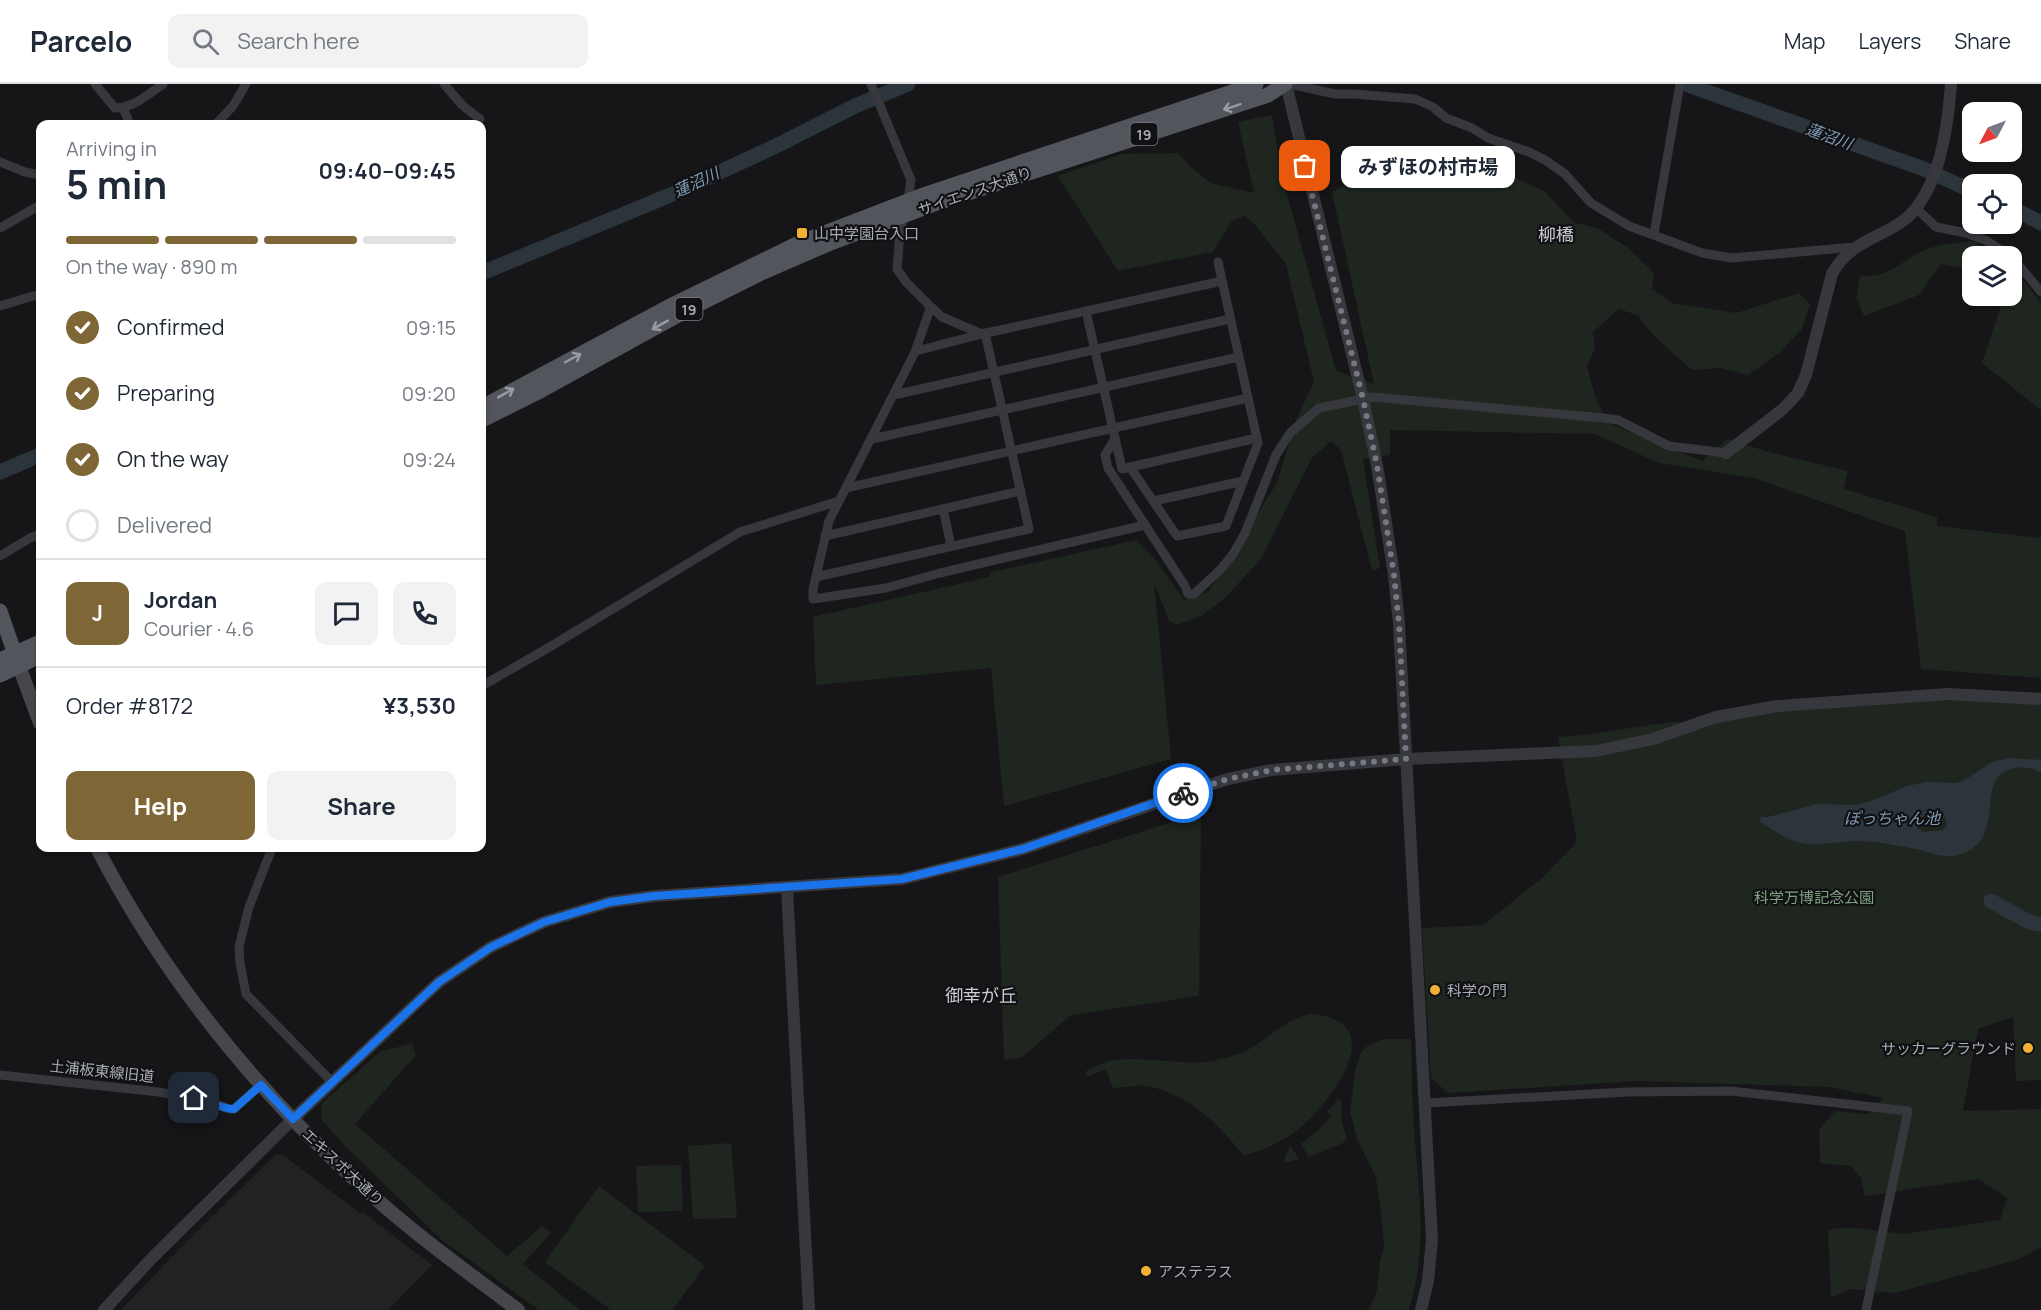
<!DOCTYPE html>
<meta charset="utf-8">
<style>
:root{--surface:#fff;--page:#f2f2f3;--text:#1f2937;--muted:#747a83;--line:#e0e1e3;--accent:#7e6636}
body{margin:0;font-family:Manrope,"Noto Sans JP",sans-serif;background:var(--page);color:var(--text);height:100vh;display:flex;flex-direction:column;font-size:22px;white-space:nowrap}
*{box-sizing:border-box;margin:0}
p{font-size:20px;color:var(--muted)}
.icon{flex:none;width:33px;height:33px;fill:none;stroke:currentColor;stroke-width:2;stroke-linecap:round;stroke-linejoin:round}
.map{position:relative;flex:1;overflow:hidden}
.details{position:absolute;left:36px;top:36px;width:450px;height:732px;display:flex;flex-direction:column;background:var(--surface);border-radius:12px;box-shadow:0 2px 4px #0004}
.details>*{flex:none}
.needle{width:39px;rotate:229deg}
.buttons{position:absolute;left:1962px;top:18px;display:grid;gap:12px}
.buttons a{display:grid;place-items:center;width:60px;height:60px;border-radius:12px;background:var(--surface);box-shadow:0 2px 4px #0004;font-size:30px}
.pin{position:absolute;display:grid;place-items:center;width:51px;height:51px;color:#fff;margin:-26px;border-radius:12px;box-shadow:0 3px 9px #0006}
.courier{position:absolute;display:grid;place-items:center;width:60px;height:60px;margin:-30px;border:4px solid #1a73e8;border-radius:50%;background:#fff;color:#222;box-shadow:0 2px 8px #0007}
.bubble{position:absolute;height:42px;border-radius:12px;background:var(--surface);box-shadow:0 2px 4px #0004;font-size:20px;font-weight:700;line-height:42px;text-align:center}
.overview em{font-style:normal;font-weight:700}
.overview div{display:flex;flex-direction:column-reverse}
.overview{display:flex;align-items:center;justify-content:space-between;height:102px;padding:0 30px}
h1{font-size:39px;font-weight:700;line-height:45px}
.bar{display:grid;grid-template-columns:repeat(4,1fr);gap:9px 6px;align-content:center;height:72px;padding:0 30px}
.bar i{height:8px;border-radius:4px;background:var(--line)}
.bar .on{background:var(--accent)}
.bar p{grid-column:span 4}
.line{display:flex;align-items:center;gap:15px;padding:0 30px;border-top:2px solid var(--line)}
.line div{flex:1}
.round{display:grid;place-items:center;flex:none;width:63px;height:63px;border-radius:12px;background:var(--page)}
ol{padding:0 30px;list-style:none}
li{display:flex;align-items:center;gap:18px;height:66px}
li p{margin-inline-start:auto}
li .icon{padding:6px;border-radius:50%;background:var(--accent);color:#fff;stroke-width:4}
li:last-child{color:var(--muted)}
li i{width:33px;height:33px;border:3px solid var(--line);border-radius:50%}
.primary-button{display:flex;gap:12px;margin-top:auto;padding:12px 30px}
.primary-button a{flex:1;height:69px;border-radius:12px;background:var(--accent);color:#fff;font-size:24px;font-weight:700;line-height:69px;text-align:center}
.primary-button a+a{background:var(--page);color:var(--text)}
header{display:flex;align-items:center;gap:36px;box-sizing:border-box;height:84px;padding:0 30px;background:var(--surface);border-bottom:2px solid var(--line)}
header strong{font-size:28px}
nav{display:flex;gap:33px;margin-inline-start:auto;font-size:21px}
.search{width:420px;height:54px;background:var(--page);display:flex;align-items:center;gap:15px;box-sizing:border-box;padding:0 21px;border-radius:12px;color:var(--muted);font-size:22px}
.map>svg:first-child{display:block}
</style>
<header>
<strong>Parcelo</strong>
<div class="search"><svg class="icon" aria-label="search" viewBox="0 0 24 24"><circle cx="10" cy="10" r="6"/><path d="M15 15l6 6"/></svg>Search here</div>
<nav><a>Map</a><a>Layers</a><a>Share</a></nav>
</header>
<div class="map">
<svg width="2041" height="1226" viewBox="0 0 2041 1226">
<rect width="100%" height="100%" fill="#161618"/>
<!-- built -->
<polygon fill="#222225" points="276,1070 283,1071 361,1130 363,1128 432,1181 388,1226 121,1226 181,1163"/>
<!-- green -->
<g fill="#1e261f">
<polygon points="1272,31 1282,92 1336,287 1374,300 1332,108 1373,88 1418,81 1445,68 1478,77 1544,107 1575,139 1597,144 1627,163 1654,189 1652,205 1672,219 1736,229 1799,209 1810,220 1802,245 1780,268 1748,291 1720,284 1692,286 1655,253 1637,231 1619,225 1593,248 1595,265 1587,282 1595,312 1608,339 1702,377 1727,355 1769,368 1848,387 1844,405 1937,433 1937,442 2041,454 2041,594 1921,585 1905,447 1754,394 1659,379 1595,350 1390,346 1390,371 1363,375 1380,484 1372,487 1341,366 1331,357 1312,374 1260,476 1225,514 1201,532 1177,541 1169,537 1154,498 1171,675 1004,722 991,584 816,601 813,533 989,493 992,488 1136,456 1155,475 1184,516 1208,508 1277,399 1296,336 1314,298 1286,180 1256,142 1244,131 1231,138 1213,168 1118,187 1058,92 1121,70 1178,69 1192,84 1211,99 1254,109 1238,38"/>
<path d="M1973,157L1997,172H1972V186L1941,180L1919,211L1864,232L1856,214L1860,192C1889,196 1906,172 1930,164C1944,160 1960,159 1973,157Z"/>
<polygon points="2012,182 2041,219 2041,326 1982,279 2004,212 2012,212"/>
<polygon points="1927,615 1991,615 2041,619 2041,996 2016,997 2013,933 1978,945 1963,1027 2041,1025 2041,1163 2017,1176 1894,1209 1849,1205 1831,1214 1828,1146 1847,1143 1903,1150 2000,1136 2007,1114 1978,1095 1865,1112 1861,1094 1851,1082 1820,1079 1819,1046 1835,1027 1868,1030 1883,1014 1829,1003 1637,997 1448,1009 1431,994 1422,844 1483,841 1542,794 1577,758 1558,653 1584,651 1670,638 1715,639 1747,630"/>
<polygon points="1201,729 1199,912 1071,931 1022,973 1004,976 998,793"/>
<path d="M1310,930C1392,935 1334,1015 1301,1043C1284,1057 1264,1067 1243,1071C1220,1042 1189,1010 1150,1003C1138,1000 1126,1003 1113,1004L1106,985L1087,993L1086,987C1125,963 1169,984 1212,977C1225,974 1239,971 1251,964C1274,951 1282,937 1310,930Z"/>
<path d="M1383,955H1411C1412,989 1412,1023 1415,1056C1420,1118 1427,1165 1409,1226H1369L1377,1206L1380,1177L1384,1164L1381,1129L1376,1093L1357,1055L1350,1028L1355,988L1361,969L1366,963Z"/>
<polygon points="412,960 416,971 355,1040 507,1172 542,1142 551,1149 523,1180 580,1226 539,1226 442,1156 345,1062 321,1035 322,1019 381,967"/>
<polygon points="1338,1015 1341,1016 1342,1038 1347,1055 1343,1059 1309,1073 1301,1060 1325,1040 1331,1032 1327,1028"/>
<polygon points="731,1059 737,1134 693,1135 688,1062"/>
<polygon points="1290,1061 1299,1075 1285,1079 1284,1076"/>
<polygon points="681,1081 683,1127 638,1128 636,1082"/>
<polygon points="599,1102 705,1182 672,1226 611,1226 545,1178"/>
</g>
<!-- water -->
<path fill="#2c353c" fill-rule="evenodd" d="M2009,674L2037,676L2038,675H2041V688L2037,687L2036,685C1967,673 2007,740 1973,764C1966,769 1955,773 1947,772C1938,772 1928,768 1920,766C1900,762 1881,758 1861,757C1840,756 1821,763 1801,759C1786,756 1773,746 1760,738L1761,733H1768L1817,720L1855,721L1871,717L1907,702L1926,698L1955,699L1963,697L1992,678ZM1945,733L1947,742L1943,746L1923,748L1917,744L1918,738L1922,735Z"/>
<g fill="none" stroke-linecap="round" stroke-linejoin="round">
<!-- river -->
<g stroke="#2c353c" stroke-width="15">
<polyline points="1685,0 1924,85 1972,107"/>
<polyline points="2012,124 2041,139"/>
<polyline points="482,189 668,112 774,63 855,22 908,0"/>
<polyline points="0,388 40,371"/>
<polyline points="1991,817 2029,838 2041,840"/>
</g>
<!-- minor -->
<g stroke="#37383d" stroke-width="9">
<path d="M95,0L115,24C133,24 149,10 163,0"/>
<polyline points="444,0 462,21 480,35"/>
<polyline points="871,0 911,96 908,116 900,149 897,185 906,198 928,220 930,225 915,268 829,437 813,505 813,515 886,504 940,489 1145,441"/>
<polyline points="1290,0 1335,10 1355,10 1415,15 1433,23 1446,34 1472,44 1488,54 1529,68 1545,76 1565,90 1591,119 1629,142 1702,169 1732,174 1855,163"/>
<polyline points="123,24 130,40"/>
<polyline points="216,40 233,22 246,0"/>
<polyline points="0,78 25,88 40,91"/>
<polyline points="1917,125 1936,143 1966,149 1987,157 2010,172"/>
<polyline points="0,144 40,121"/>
<polyline points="1654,150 1680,0"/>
<polyline points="2012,173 2041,208"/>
<polyline points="928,220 942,233 982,250 1222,197"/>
<polyline points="0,222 40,210"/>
<polyline points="1086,227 1122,385 1257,354"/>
<polyline points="916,267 982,250"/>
<polyline points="894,311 1230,235"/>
<polyline points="1115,354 1105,371 1108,384 1185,502 1188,510 1194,510 1220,486 1233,470 1245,449 1276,371 1290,349 1319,324 1373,313 1603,334 1618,336 1669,362 1726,369"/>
<polyline points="872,355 1239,273"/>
<polyline points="1130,383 1177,452 1226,442 1258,359 1218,178"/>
<polyline points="846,404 1248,314"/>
<polyline points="1154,417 1243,397"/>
<polyline points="943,425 951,462"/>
<polyline points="825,452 1021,407"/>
<polyline points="0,472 30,454 40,450"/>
<polyline points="816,493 1029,445 985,249"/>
<polyline points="482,602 553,561 740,448 839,417"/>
<polyline points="272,764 249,823 239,863 240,879 246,910 332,998"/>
<polyline points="0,991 159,1008 211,1018 229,1025 234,1025 261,1001"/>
<polyline points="1426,1019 1627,1008 1731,1007 1908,1027 1866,1226"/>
</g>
<!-- tertiary -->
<g stroke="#37383d" stroke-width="12">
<polyline points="1286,0 1363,315 1377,381 1394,491 1399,540 1432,1156 1428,1197 1421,1226"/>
<path d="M1726,369L1783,325L1798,309L1806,291L1832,190C1848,160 1874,156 1900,139C1939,113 1948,43 1951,0"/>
<polyline points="787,804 809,1226"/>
<polyline points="104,1226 152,1174 293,1035 439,898 491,863 544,838 610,818 654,812 902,795 1023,765 1197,705 1228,695 1272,686 1406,675 1596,667 1653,655 1716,633 1777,622 1948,610 2041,615"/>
</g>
<!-- secondary -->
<g stroke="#45474d" stroke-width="14">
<polyline points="19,582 40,639"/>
<path d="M97,764C164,893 257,1008 365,1105C413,1149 466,1187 518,1226"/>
</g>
<!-- primary -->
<g stroke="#53555c" stroke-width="15">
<polyline points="482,323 668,223 801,158 926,110 1256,0"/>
<polyline points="482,336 542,306 691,224 761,189 828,160 937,119 1268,11 1285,0"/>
<polyline points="0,527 19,582"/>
<polyline points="0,576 40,558"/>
<polyline points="0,591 40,572"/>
</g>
</g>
<!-- one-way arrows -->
<defs><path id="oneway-shaft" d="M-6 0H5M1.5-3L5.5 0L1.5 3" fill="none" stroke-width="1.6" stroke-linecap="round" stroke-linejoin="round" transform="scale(1.5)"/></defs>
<g stroke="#979ba6">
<use href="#oneway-shaft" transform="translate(1232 23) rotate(162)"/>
<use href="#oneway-shaft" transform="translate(660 241) rotate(151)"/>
<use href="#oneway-shaft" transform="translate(573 274) rotate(-28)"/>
<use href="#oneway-shaft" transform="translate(506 309) rotate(-29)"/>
</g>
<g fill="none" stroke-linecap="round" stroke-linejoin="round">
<!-- done -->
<polyline stroke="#757880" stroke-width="6" stroke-dasharray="0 10.8" points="1183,709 1228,695 1272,686 1406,675 1399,540 1394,491 1377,381 1363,315 1305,82"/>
<!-- route -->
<path stroke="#1a73e8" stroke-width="8" d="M194,1014C204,1016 226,1026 234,1025L261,1001L293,1035L439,898L491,863L544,838L610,818L654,812L902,795L1023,765L1183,709"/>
</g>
<!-- markers -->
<g fill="#f2b134" stroke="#111113" stroke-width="2">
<rect x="796" y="143" width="12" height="12" rx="3"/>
<circle cx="1435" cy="906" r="6"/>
<circle cx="2028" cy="964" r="6"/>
<circle cx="1146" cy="1187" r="6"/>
</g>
<g text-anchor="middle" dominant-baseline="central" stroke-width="4.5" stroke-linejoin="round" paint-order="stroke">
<!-- shield labels -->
<g fill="#111113" stroke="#7b7e86" stroke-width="1.5">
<rect x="1130.5" y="39" width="27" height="22" rx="4.5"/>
<rect x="675.5" y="214" width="27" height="22" rx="4.5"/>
</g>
<g font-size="14" font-weight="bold" fill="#a8adb8">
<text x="1144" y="50">19</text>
<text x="689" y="225">19</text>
</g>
<!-- street labels -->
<g font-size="15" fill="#a8adb8" stroke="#111113">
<text transform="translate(975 107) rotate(-19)">サイエンス大通り</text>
<text transform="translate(102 987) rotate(6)">土浦板東線旧道</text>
<text transform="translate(343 1083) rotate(43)">エキスポ大通り</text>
</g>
<!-- poi labels -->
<g font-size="15" fill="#a8adb8" stroke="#111113" text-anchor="start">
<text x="814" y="149">山中学園台入口</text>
<text x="1447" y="906">科学の門</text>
<text x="2016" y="964" text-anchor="end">サッカーグラウンド</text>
<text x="1158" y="1187">アステラス</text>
</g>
<!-- park labels -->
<g font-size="15" fill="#7fa381" stroke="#111113">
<text x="1814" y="813">科学万博記念公園</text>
</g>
<!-- water labels -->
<g font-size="16" font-style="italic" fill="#7f9bb3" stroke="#111113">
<text transform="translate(1829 52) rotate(20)">蓮沼川</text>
<text transform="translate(696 98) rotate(-25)">蓮沼川</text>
<text x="1892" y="734">ぽっちゃん池</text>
</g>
<!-- quarter labels -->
<g font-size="18" fill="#c9ccd4" stroke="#111113">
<text x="1556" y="150">柳橋</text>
<text x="981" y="911">御幸が丘</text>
</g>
</g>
</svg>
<div class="buttons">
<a><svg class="needle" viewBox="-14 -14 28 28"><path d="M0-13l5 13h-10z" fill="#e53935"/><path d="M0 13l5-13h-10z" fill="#747a83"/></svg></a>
<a><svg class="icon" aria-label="locate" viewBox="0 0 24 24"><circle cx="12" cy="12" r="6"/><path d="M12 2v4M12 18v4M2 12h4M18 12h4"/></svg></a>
<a><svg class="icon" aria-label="layers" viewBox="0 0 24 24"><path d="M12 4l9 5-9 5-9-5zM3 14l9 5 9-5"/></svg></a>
</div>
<div class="pin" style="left:1305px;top:82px;background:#ea580c"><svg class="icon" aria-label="bag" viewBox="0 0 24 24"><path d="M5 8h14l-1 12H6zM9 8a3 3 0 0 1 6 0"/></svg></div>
<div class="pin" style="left:194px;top:1014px;background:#1f2937"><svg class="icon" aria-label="home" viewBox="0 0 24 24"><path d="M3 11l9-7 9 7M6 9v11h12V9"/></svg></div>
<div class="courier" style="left:1183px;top:709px"><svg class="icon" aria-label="bike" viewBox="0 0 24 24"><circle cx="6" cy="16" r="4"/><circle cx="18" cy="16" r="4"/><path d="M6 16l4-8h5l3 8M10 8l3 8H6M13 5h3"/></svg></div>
<div class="bubble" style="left:1341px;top:62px;width:174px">みずほの村市場</div>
<section class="details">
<div class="overview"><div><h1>5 min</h1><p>Arriving in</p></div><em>09:40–09:45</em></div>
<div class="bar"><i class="on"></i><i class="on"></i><i class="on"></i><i></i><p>On the way · 890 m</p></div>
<ol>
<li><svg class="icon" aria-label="check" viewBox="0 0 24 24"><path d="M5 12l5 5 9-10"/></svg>Confirmed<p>09:15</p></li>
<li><svg class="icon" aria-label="check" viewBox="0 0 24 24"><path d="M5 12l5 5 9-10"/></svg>Preparing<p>09:20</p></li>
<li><svg class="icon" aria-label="check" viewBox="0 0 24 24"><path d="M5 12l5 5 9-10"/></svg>On the way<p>09:24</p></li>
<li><i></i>Delivered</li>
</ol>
<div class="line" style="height:108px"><b class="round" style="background:var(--accent);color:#fff">J</b><div><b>Jordan</b><p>Courier · 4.6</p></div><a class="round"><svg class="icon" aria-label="chat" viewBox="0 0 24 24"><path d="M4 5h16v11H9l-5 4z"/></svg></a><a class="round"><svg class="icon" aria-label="phone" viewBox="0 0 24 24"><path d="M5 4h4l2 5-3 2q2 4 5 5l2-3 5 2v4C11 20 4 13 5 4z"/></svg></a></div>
<div class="line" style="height:78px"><div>Order #8172</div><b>¥3,530</b></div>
<div class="primary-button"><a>Help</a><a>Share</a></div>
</section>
</div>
